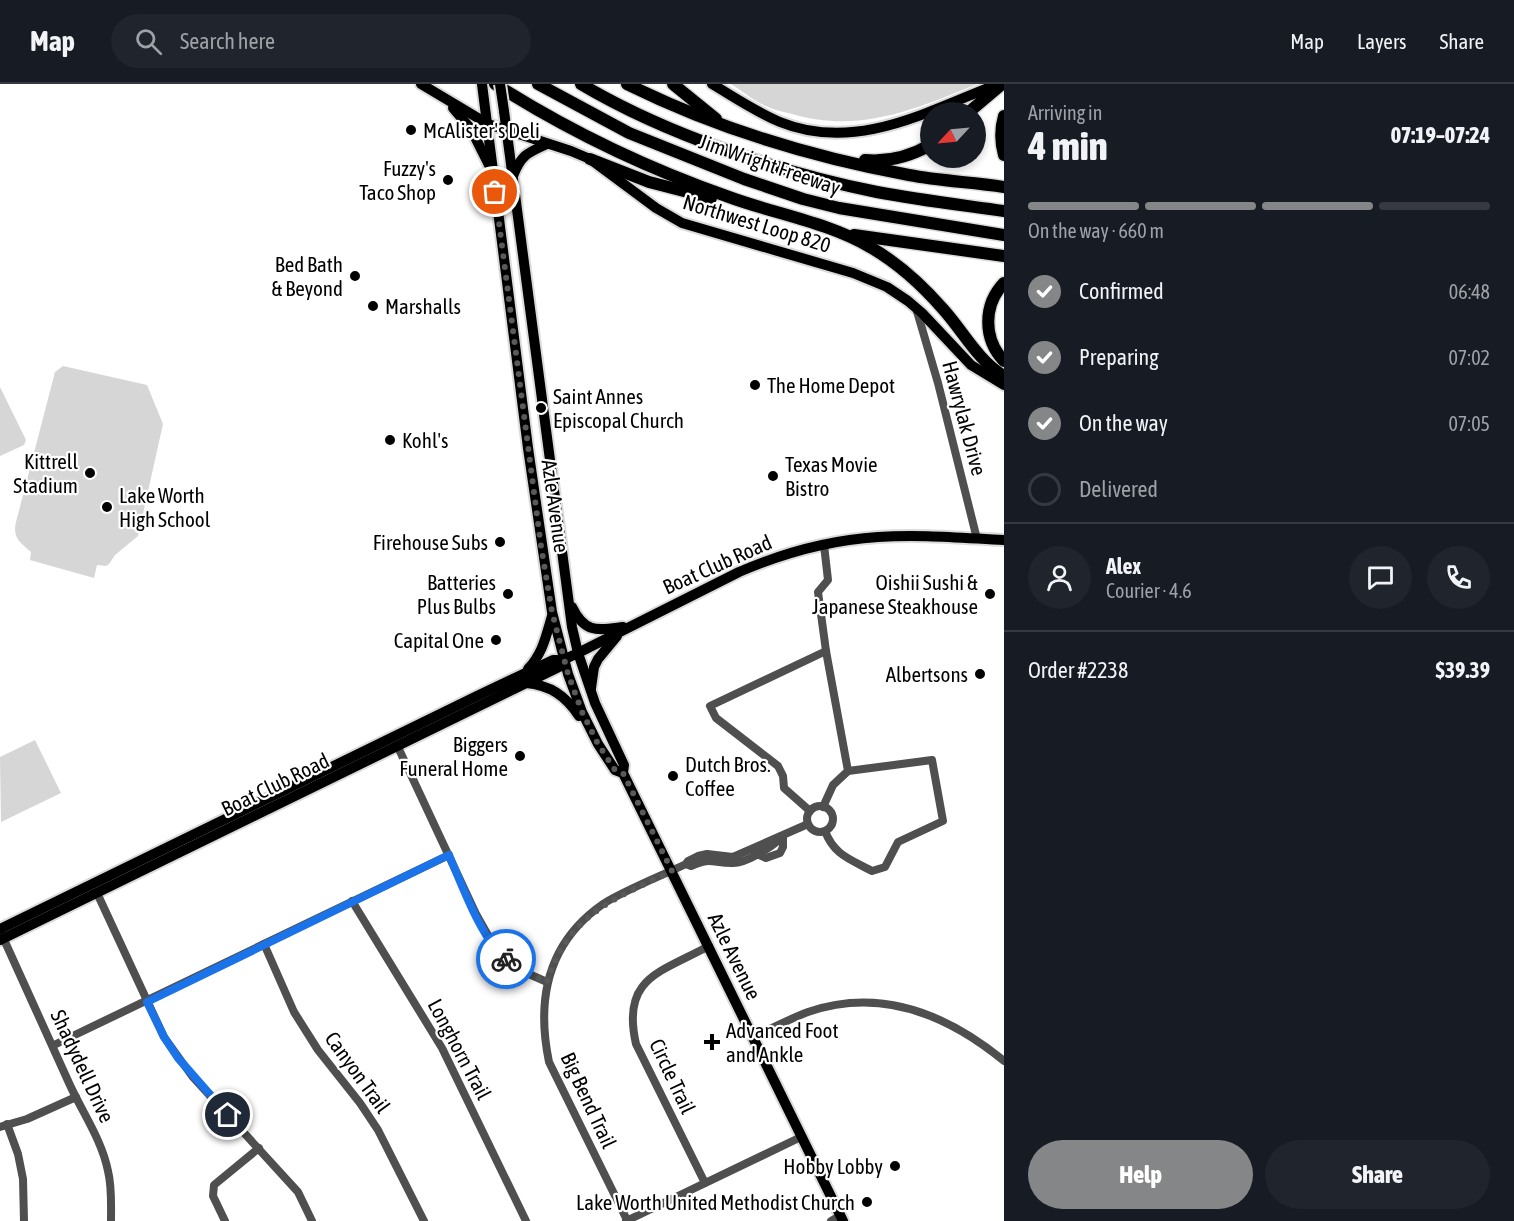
<!DOCTYPE html>
<meta charset="utf-8">
<style>
:root{--surface:#171b24;--page:#20242c;--text:#f1f3f6;--muted:#9ea1a6;--line:#363941;--accent:#858687}
body{margin:0;font-family:"Asap Condensed",sans-serif;background:var(--page);color:var(--text);height:100vh;display:flex;flex-direction:column;font-size:22px;white-space:nowrap}
*{box-sizing:border-box;margin:0}
p{font-size:20px;color:var(--muted)}
.icon{flex:none;width:33px;height:33px;fill:none;stroke:currentColor;stroke-width:2;stroke-linecap:round;stroke-linejoin:round}
.map{position:relative;flex:1;overflow:hidden}
.panel{display:flex;flex-direction:column;background:var(--surface);width:510px}
.panel>*{flex:none}
.needle{width:39px;rotate:244deg}
.buttons{position:absolute;left:920px;top:18px;display:grid;gap:12px}
.buttons a{display:grid;place-items:center;width:66px;height:66px;border-radius:50%;background:var(--surface);box-shadow:0 3px 9px #0003;font-size:30px}
.pin{position:absolute;display:grid;place-items:center;width:51px;height:51px;color:#fff;margin:-26px;border:3px solid #fff;border-radius:50%;box-shadow:0 2px 6px #0007}
.courier{position:absolute;display:grid;place-items:center;width:60px;height:60px;margin:-30px;border:4px solid #1a73e8;border-radius:50%;background:#fff;color:#222;box-shadow:0 2px 8px #0007}
.headline em{font-style:normal;font-weight:800}
.headline div{display:flex;flex-direction:column-reverse}
.headline{display:flex;align-items:center;justify-content:space-between;height:102px;padding:0 24px}
h1{font-size:39px;font-weight:800;line-height:45px}
.bar{display:grid;grid-template-columns:repeat(4,1fr);gap:9px 6px;align-content:center;height:72px;padding:0 24px}
.bar i{height:8px;border-radius:4px;background:var(--line)}
.bar .current{background:var(--accent)}
.bar p{grid-column:span 4}
.line{display:flex;align-items:center;gap:15px;padding:0 24px;border-top:2px solid var(--line)}
.line div{flex:1}
.round{display:grid;place-items:center;flex:none;width:63px;height:63px;border-radius:32px;background:var(--page)}
ol{padding:0 24px;list-style:none}
li{display:flex;align-items:center;gap:18px;height:66px}
li p{margin-inline-start:auto}
li .icon{padding:6px;border-radius:50%;background:var(--accent);color:#fff;stroke-width:4}
li:last-child{color:var(--muted)}
li i{width:33px;height:33px;border:3px solid var(--line);border-radius:50%}
.button{display:flex;gap:12px;margin-top:auto;padding:12px 24px}
.button a{flex:1;height:69px;border-radius:36px;background:var(--accent);color:#fff;font-size:24px;font-weight:800;line-height:69px;text-align:center}
.button a+a{background:var(--page);color:var(--text)}
header{display:flex;align-items:center;gap:36px;box-sizing:border-box;height:84px;padding:0 30px;background:var(--surface);border-bottom:2px solid var(--line)}
header strong{font-size:28px}
nav{display:flex;gap:33px;margin-inline-start:auto;font-size:21px}
.search{width:420px;height:54px;background:var(--page);display:flex;align-items:center;gap:15px;box-sizing:border-box;padding:0 21px;border-radius:33px;color:var(--muted);font-size:22px}
main{display:flex;flex:1;min-height:0}
.map>svg:first-child{display:block}
</style>
<header>
<strong>Map</strong>
<div class="search"><svg class="icon" aria-label="search" viewBox="0 0 24 24"><circle cx="10" cy="10" r="6"/><path d="M15 15l6 6"/></svg>Search here</div>
<nav><a>Map</a><a>Layers</a><a>Share</a></nav>
</header>
<main>
<div class="map">
<svg width="1004" height="1137" viewBox="0 0 1004 1137">
<rect width="100%" height="100%" fill="#fff"/>
<!-- green -->
<g fill="#d6d6d6">
<path d="M731,0H977C916,25 859,50 792,30C784,28 774,26 766,22C754,17 742,7 731,0Z"/>
<path d="M63,282L147,301L163,340L138,452L115,471L109,480L106,482L97,481L94,494L30,476L31,468C21,459 12,454 16,438L55,288Z"/>
<polygon points="0,303 26,356 24,361 0,372"/>
<polygon points="35,656 61,709 1,738 0,673"/>
</g>
<g fill="none" stroke-linecap="round" stroke-linejoin="round">
<!-- major casing -->
<g stroke="#dbdbdb" stroke-width="14">
<g id="major">
<polyline points="421,0 488,40 571,67 590,75 656,124 682,139 853,189 887,203 908,217 922,229 971,281 1004,301"/>
<polyline points="482,0 528,364 552,528 568,590 582,628 598,660 615,686 623,689"/>
<path d="M712,0C734,13 756,28 780,38C856,69 928,27 998,0"/>
<polyline points="453,24 471,45 489,81"/>
<polyline points="504,27 572,543 578,569 595,619 624,681 623,689 843,1137"/>
<path d="M513,92C521,71 527,69 547,60"/>
<path d="M572,523C585,550 598,546 623,543"/>
<path d="M528,585C543,569 546,552 552,532"/>
<path d="M526,599C550,601 566,612 579,632"/>
<polyline points="591,604 594,583 598,575 617,552"/>
<path d="M0,845L477,612L553,576H563L578,569L739,488C783,469 831,456 878,453C920,450 963,454 1004,456"/>
<polyline points="0,856 559,583 563,576"/>
</g>
</g>
<!-- highway casing -->
<g stroke="#dbdbdb" stroke-width="15">
<g id="highway">
<path d="M495,0C569,47 646,84 729,113C775,130 827,138 870,163C898,179 922,201 943,225C963,247 978,277 1004,292"/>
<polyline points="538,0 629,49 744,95 803,115 839,124 1004,151"/>
<path d="M581,0C665,50 781,89 877,108C919,116 962,121 1004,127"/>
<path d="M627,0C716,44 811,73 909,91C940,97 972,98 1004,103"/>
<polyline points="673,0 716,35"/>
<polyline points="969,28 1002,0"/>
<path d="M1004,32C1000,46 1000,57 1004,71"/>
<polyline points="590,75 649,98 711,114"/>
<path d="M865,76C888,78 911,72 930,61"/>
<polyline points="854,151 1004,172"/>
<path d="M1004,199C983,221 983,255 1004,277"/>
</g>
</g>
<!-- minor -->
<g stroke="#4f4f4f" stroke-width="8">
<polyline points="916,224 938,299 977,455"/>
<polyline points="397,661 476,830 494,862 522,887 547,898"/>
<circle cx="820" cy="735" r="13"/>
<polyline points="823,723 833,701 848,687 826,567 818,508 828,496 824,461"/>
<polyline points="810,727 784,704 783,692 778,682 716,634 710,622 826,567"/>
<path d="M825,747C834,771 850,775 872,787L885,783L898,758L943,737L932,676L848,687"/>
<polyline points="755,769 766,774 780,769 783,763 783,752"/>
<path d="M686,780L691,782C711,773 712,779 732,779C745,780 772,763 781,754"/>
<polyline points="97,809 164,953 192,992 298,1108 312,1137"/>
<polyline points="352,817 442,964 526,1137"/>
<path d="M1,849C24,899 46,949 69,999C82,1028 102,1056 108,1087C112,1103 111,1120 111,1137"/>
<polyline points="264,860 294,928 318,966 360,1019 378,1046 424,1137"/>
<path d="M753,953C771,945 789,935 808,928C881,903 948,931 1004,977"/>
<polyline points="54,961 449,771"/>
<polyline points="7,1040 18,1070 23,1095 24,1137"/>
<polyline points="0,1043 27,1035 76,1013"/>
<path d="M705,1099L636,960C621,894 659,889 709,862"/>
<path d="M627,1136L549,978C536,915 547,859 603,820C625,806 661,792 686,780L688,777L698,772L707,770L733,773L808,740"/>
<polyline points="225,1137 213,1112 214,1101 259,1064"/>
<polyline points="626,1137 801,1053"/>
<polyline points="831,1137 840,1132"/>
</g>
<!-- major -->
<use href="#major" stroke="#000" stroke-width="10"/>
<!-- highway -->
<use href="#highway" stroke="#000" stroke-width="12"/>
<!-- major-bridge casing -->
<g stroke="#dbdbdb" stroke-width="14" stroke-linecap="butt">
<polyline id="major-bridge" points="500,0 504,27"/>
</g>
<!-- major-bridge -->
<use href="#major-bridge" stroke="#000" stroke-width="10"/>
</g>
<g fill="none" stroke-linecap="round" stroke-linejoin="round">
<!-- done -->
<path stroke="#595959" stroke-width="6" stroke-dasharray="0 10.8" d="M495,108L541,462L552,528L568,590L582,628L598,660L615,686L623,689L672,787C612,816 569,830 547,898L522,887L506,875"/>
<!-- route -->
<path stroke="#1a73e8" stroke-width="8" d="M228,1031L178,974L164,953L147,918L449,771C462,801 481,855 506,875"/>
</g>
<!-- markers -->
<g fill="#000" stroke="#fff" stroke-width="2">
<circle cx="411" cy="46" r="6"/>
<circle cx="448" cy="96" r="6"/>
<circle cx="355" cy="192" r="6"/>
<circle cx="373" cy="222" r="6"/>
<circle cx="755" cy="301" r="6"/>
<circle cx="541" cy="324" r="6"/>
<circle cx="390" cy="356" r="6"/>
<circle cx="90" cy="389" r="6"/>
<circle cx="773" cy="392" r="6"/>
<circle cx="107" cy="423" r="6"/>
<circle cx="500" cy="458" r="6"/>
<circle cx="508" cy="510" r="6"/>
<circle cx="990" cy="510" r="6"/>
<circle cx="496" cy="556" r="6"/>
<circle cx="980" cy="590" r="6"/>
<circle cx="520" cy="672" r="6"/>
<circle cx="673" cy="692" r="6"/>
<path d="M709 949h6v6h6v6h-6v6h-6v-6h-6v-6h6z"/>
<circle cx="895" cy="1082" r="6"/>
<circle cx="867" cy="1118" r="6"/>
</g>
<g text-anchor="middle" dominant-baseline="central" stroke-width="4.5" stroke-linejoin="round" paint-order="stroke">
<!-- poi labels -->
<g font-size="21" fill="#000" stroke="#fff" text-anchor="end">
<text x="423" y="46" text-anchor="start">McAlister's Deli</text>
<text x="436" y="84">Fuzzy's<tspan x="436" dy="24">Taco Shop</tspan></text>
<text x="343" y="180">Bed Bath<tspan x="343" dy="24">&amp; Beyond</tspan></text>
<text x="385" y="222" text-anchor="start">Marshalls</text>
<text x="767" y="301" text-anchor="start">The Home Depot</text>
<text x="553" y="312" text-anchor="start">Saint Annes<tspan x="553" dy="24">Episcopal Church</tspan></text>
<text x="402" y="356" text-anchor="start">Kohl's</text>
<text x="78" y="377">Kittrell<tspan x="78" dy="24">Stadium</tspan></text>
<text x="785" y="380" text-anchor="start">Texas Movie<tspan x="785" dy="24">Bistro</tspan></text>
<text x="119" y="411" text-anchor="start">Lake Worth<tspan x="119" dy="24">High School</tspan></text>
<text x="488" y="458">Firehouse Subs</text>
<text x="496" y="498">Batteries<tspan x="496" dy="24">Plus Bulbs</tspan></text>
<text x="978" y="498">Oishii Sushi &amp;<tspan x="978" dy="24">Japanese Steakhouse</tspan></text>
<text x="484" y="556">Capital One</text>
<text x="968" y="590">Albertsons</text>
<text x="508" y="660">Biggers<tspan x="508" dy="24">Funeral Home</tspan></text>
<text x="685" y="680" text-anchor="start">Dutch Bros.<tspan x="685" dy="24">Coffee</tspan></text>
<text x="726" y="946" text-anchor="start">Advanced Foot<tspan x="726" dy="24">and Ankle</tspan></text>
<text x="883" y="1082">Hobby Lobby</text>
<text x="855" y="1118">Lake Worth United Methodist Church</text>
</g>
<!-- street labels -->
<g font-size="21" fill="#000" stroke="#fff">
<text transform="translate(770 80) rotate(19)">Jim Wright Freeway</text>
<text transform="translate(757 139) rotate(17)">Northwest Loop 820</text>
<text transform="translate(965 334) rotate(75)">Hawrylak Drive</text>
<text transform="translate(556 422) rotate(82)">Azle Avenue</text>
<text transform="translate(717 480) rotate(-24)">Boat Club Road</text>
<text transform="translate(275 700) rotate(-26)">Boat Club Road</text>
<text transform="translate(735 872) rotate(64)">Azle Avenue</text>
<text transform="translate(460 965) rotate(62)">Longhorn Trail</text>
<text transform="translate(83 982) rotate(65)">Shadydell Drive</text>
<text transform="translate(358 988) rotate(54)">Canyon Trail</text>
<text transform="translate(673 992) rotate(65)">Circle Trail</text>
<text transform="translate(589 1016) rotate(65)">Big Bend Trail</text>
</g>
</g>
</svg>
<div class="buttons">
<a><svg class="needle" viewBox="-14 -14 28 28"><path d="M0-13l5 13h-10z" fill="#e53935"/><path d="M0 13l5-13h-10z" fill="#9ea1a6"/></svg></a>
</div>
<div class="pin" style="left:495px;top:108px;background:#ea580c"><svg class="icon" aria-label="bag" viewBox="0 0 24 24"><path d="M5 8h14l-1 12H6zM9 8a3 3 0 0 1 6 0"/></svg></div>
<div class="pin" style="left:228px;top:1031px;background:#1f2937"><svg class="icon" aria-label="home" viewBox="0 0 24 24"><path d="M3 11l9-7 9 7M6 9v11h12V9"/></svg></div>
<div class="courier" style="left:506px;top:875px"><svg class="icon" aria-label="bike" viewBox="0 0 24 24"><circle cx="6" cy="16" r="4"/><circle cx="18" cy="16" r="4"/><path d="M6 16l4-8h5l3 8M10 8l3 8H6M13 5h3"/></svg></div>
</div>
<section class="panel">
<div class="headline"><div><h1>4 min</h1><p>Arriving in</p></div><em>07:19–07:24</em></div>
<div class="bar"><i class="current"></i><i class="current"></i><i class="current"></i><i></i><p>On the way · 660 m</p></div>
<ol>
<li><svg class="icon" aria-label="check" viewBox="0 0 24 24"><path d="M5 12l5 5 9-10"/></svg>Confirmed<p>06:48</p></li>
<li><svg class="icon" aria-label="check" viewBox="0 0 24 24"><path d="M5 12l5 5 9-10"/></svg>Preparing<p>07:02</p></li>
<li><svg class="icon" aria-label="check" viewBox="0 0 24 24"><path d="M5 12l5 5 9-10"/></svg>On the way<p>07:05</p></li>
<li><i></i>Delivered</li>
</ol>
<div class="line" style="height:108px"><a class="round"><svg class="icon" aria-label="person" viewBox="0 0 24 24"><circle cx="12" cy="8" r="4"/><path d="M4 21q1-7 8-7t8 7"/></svg></a><div><b>Alex</b><p>Courier · 4.6</p></div><a class="round"><svg class="icon" aria-label="chat" viewBox="0 0 24 24"><path d="M4 5h16v11H9l-5 4z"/></svg></a><a class="round"><svg class="icon" aria-label="phone" viewBox="0 0 24 24"><path d="M5 4h4l2 5-3 2q2 4 5 5l2-3 5 2v4C11 20 4 13 5 4z"/></svg></a></div>
<div class="line" style="height:78px"><div>Order #2238</div><b>$39.39</b></div>
<div class="button"><a>Help</a><a>Share</a></div>
</section>
</main>
